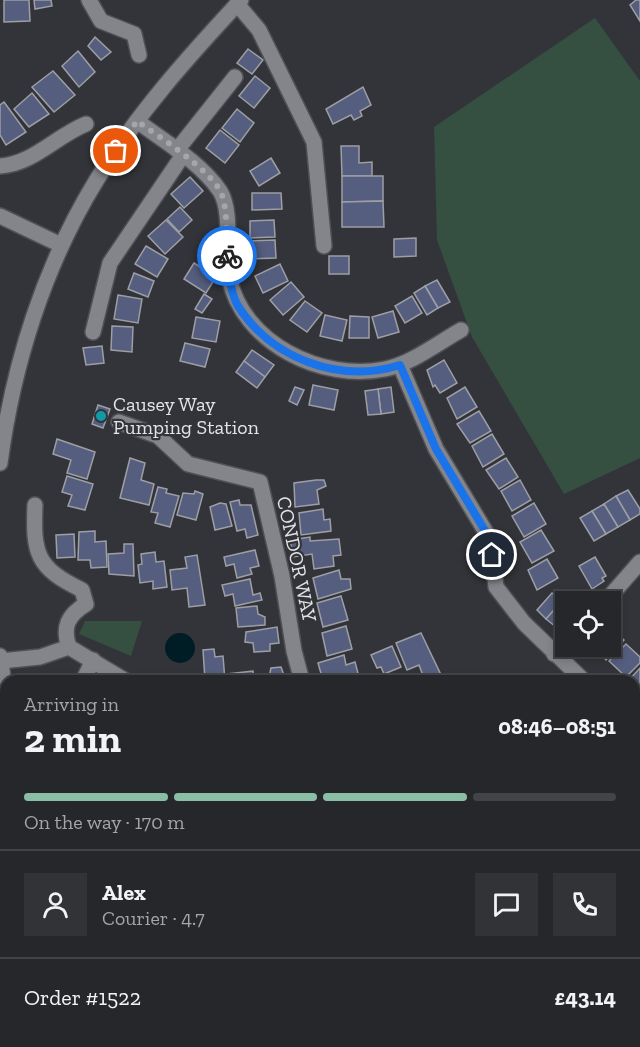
<!DOCTYPE html>
<meta charset="utf-8">
<style>
:root{--surface:#26272b;--page:#323337;--text:#f1f3f6;--muted:#a4a5a9;--line:#424447;--accent:#8abfa5}
body{margin:0;font-family:"Zilla Slab",serif;background:var(--page);color:var(--text);height:100vh;display:flex;flex-direction:column;font-size:22px;white-space:nowrap}
*{box-sizing:border-box;margin:0}
p{font-size:20px;color:var(--muted)}
.icon{flex:none;width:33px;height:33px;fill:none;stroke:currentColor;stroke-width:2;stroke-linecap:round;stroke-linejoin:round}
.map{position:relative;flex:1;overflow:hidden}
.sheet{position:absolute;left:0px;top:675px;width:640px;height:372px;display:flex;flex-direction:column;background:var(--surface);border-radius:18px 18px 0 0;box-shadow:0 3px 9px #0003,0 0 0 2px var(--line)}
.sheet>*{flex:none}
.tools{position:absolute;left:555px;top:591px;display:grid;gap:12px}
.tools a{display:grid;place-items:center;width:66px;height:66px;border-radius:0px;background:var(--surface);box-shadow:0 3px 9px #0003,0 0 0 2px var(--line);font-size:30px}
.pin{position:absolute;display:grid;place-items:center;width:51px;height:51px;color:#fff;margin:-26px;border:3px solid #fff;border-radius:50%;box-shadow:0 2px 6px #0007}
.courier{position:absolute;display:grid;place-items:center;width:60px;height:60px;margin:-30px;border:4px solid #1a73e8;border-radius:50%;background:#fff;color:#222;box-shadow:0 2px 8px #0007}
.headline em{font-style:normal;font-weight:800}
.headline div{display:flex;flex-direction:column-reverse}
.headline{display:flex;align-items:center;justify-content:space-between;height:102px;padding:0 24px}
h1{font-size:39px;font-weight:800;line-height:45px}
.bar{display:grid;grid-template-columns:repeat(4,1fr);gap:9px 6px;align-content:center;height:72px;padding:0 24px}
.bar i{height:8px;border-radius:4px;background:var(--line)}
.bar .active{background:var(--accent)}
.bar p{grid-column:span 4}
.line{display:flex;align-items:center;gap:15px;padding:0 24px;border-top:2px solid var(--line)}
.line div{flex:1}
.round{display:grid;place-items:center;flex:none;width:63px;height:63px;border-radius:0px;background:var(--page)}
.map>svg:first-child{display:block}
</style>
<div class="map">
<svg width="640" height="1047" viewBox="0 0 640 1047">
<rect width="100%" height="100%" fill="#333439"/>
<!-- green -->
<g fill="#354f41">
<polygon points="595,18 640,81 640,458 564,494 472,337 437,240 434,127"/>
<polygon points="85,621 142,621 131,656 79,634"/>
<polygon points="635,796 640,797 640,1047 388,1047 368,1041 634,1041"/>
</g>
<!-- water -->
<circle fill="#001d26" cx="180" cy="648" r="15"/>
<!-- building -->
<g fill="#555e7e" stroke="#9d9fa4" stroke-width="1.5">
<polygon points="4,0 29,0 30,21 4,22"/>
<polygon points="34,0 51,0 52,6 35,9"/>
<polygon points="636,0 640,0 640,21 630,5"/>
<polygon points="95,37 111,52 101,60 88,46"/>
<polygon points="248,49 263,60 252,74 237,63"/>
<polygon points="78,51 95,72 79,87 62,66"/>
<polygon points="53,71 75,95 54,112 32,87"/>
<polygon points="255,76 270,88 254,108 239,96"/>
<polygon points="363,87 371,105 360,111 362,116 354,120 351,115 333,124 326,109"/>
<polygon points="32,93 49,114 29,127 14,109"/>
<polygon points="4,102 26,132 6,145 0,135 0,105"/>
<polygon points="237,109 254,123 240,142 222,128"/>
<polygon points="220,130 239,145 225,163 206,148"/>
<polygon points="341,146 359,146 359,163 372,162 372,176 342,176"/>
<polygon points="271,158 280,173 259,186 250,171"/>
<polygon points="342,176 383,176 383,201 342,202"/>
<polygon points="190,177 203,191 184,208 171,194"/>
<polygon points="252,193 281,193 282,209 252,210"/>
<polygon points="383,201 384,227 342,227 342,202"/>
<polygon points="180,207 192,220 179,232 167,219"/>
<polygon points="166,220 183,237 165,254 148,236"/>
<polygon points="274,220 275,237 250,238 250,221"/>
<polygon points="416,238 416,256 394,257 394,239"/>
<polygon points="275,240 276,258 249,259 249,241"/>
<polygon points="146,246 168,259 157,277 135,264"/>
<rect x="329" y="256" width="20" height="18"/>
<polygon points="194,263 216,277 206,293 184,279"/>
<polygon points="280,264 288,281 263,293 255,276"/>
<polygon points="134,273 154,281 148,297 128,289"/>
<polygon points="437,280 450,302 438,308 425,286"/>
<polygon points="291,282 304,297 283,315 270,300"/>
<polygon points="425,286 438,308 427,315 414,293"/>
<polygon points="204,294 212,299 202,313 195,309"/>
<polygon points="118,295 142,299 138,323 114,319"/>
<polygon points="412,296 422,313 405,323 395,306"/>
<polygon points="305,301 322,313 307,332 290,320"/>
<polygon points="393,311 399,332 378,338 372,317"/>
<polygon points="325,315 347,320 342,341 320,336"/>
<polygon points="350,316 369,317 369,338 349,338"/>
<polygon points="196,317 220,321 216,342 192,338"/>
<polygon points="112,326 133,327 132,352 111,350"/>
<polygon points="185,343 210,349 205,367 180,361"/>
<polygon points="102,346 104,363 86,365 83,348"/>
<polygon points="252,350 274,365 265,377 244,361"/>
<polygon points="444,360 457,383 440,393 435,385 433,387 427,370"/>
<polygon points="244,361 265,377 257,388 236,372"/>
<polygon points="313,385 338,390 334,410 309,405"/>
<polygon points="295,387 304,390 297,405 289,401"/>
<polygon points="391,387 394,412 381,414 378,389"/>
<polygon points="465,387 477,407 457,419 447,398"/>
<polygon points="378,389 381,414 368,415 365,391"/>
<polygon points="98,405 110,409 103,428 92,424"/>
<polygon points="479,411 491,431 470,443 457,424"/>
<polygon points="492,434 504,454 483,467 472,446"/>
<polygon points="57,439 95,452 87,479 67,473 71,460 53,454"/>
<polygon points="130,458 145,463 141,480 154,484 149,505 120,498"/>
<polygon points="506,458 518,477 499,489 486,470"/>
<polygon points="67,476 93,484 85,510 68,506 72,495 62,492"/>
<polygon points="316,480 324,480 326,486 317,490 319,504 295,507 294,483"/>
<polygon points="520,480 531,500 512,511 501,491"/>
<polygon points="158,487 167,489 166,493 179,496 170,527 155,523 158,513 151,512"/>
<polygon points="628,490 640,509 640,514 630,520 616,496"/>
<polygon points="195,491 203,494 196,520 177,515 183,493 194,494"/>
<polygon points="616,496 630,520 618,527 604,504"/>
<polygon points="239,500 240,505 251,505 258,535 247,538 245,529 237,531 230,502"/>
<polygon points="220,503 226,504 232,526 215,530 210,507"/>
<polygon points="534,503 546,524 524,537 512,516"/>
<polygon points="604,504 618,527 606,534 592,511"/>
<polygon points="323,509 324,520 330,519 331,531 301,535 299,513"/>
<polygon points="592,511 606,534 594,541 580,518"/>
<polygon points="541,530 554,551 532,563 520,542"/>
<polygon points="95,531 95,542 106,541 107,567 91,568 90,560 78,560 79,532"/>
<polygon points="74,534 75,557 57,558 56,535"/>
<polygon points="310,537 310,541 339,539 341,555 333,556 334,566 314,569 312,554 293,557 290,540"/>
<polygon points="124,544 133,544 134,576 109,574 108,554 124,553"/>
<polygon points="255,550 259,566 250,568 252,574 237,578 234,564 226,566 224,557"/>
<polygon points="155,552 156,562 164,561 167,587 153,589 153,581 140,583 138,565 142,564 141,554"/>
<polygon points="197,555 205,605 189,607 187,588 172,590 170,570 187,568 185,557"/>
<polygon points="595,557 606,576 602,578 604,581 592,589 579,566"/>
<polygon points="547,559 558,578 537,590 528,570"/>
<polygon points="339,570 341,579 350,579 351,589 318,599 313,578"/>
<polygon points="250,579 253,595 260,593 262,600 235,606 233,594 225,596 222,585"/>
<polygon points="552,593 562,601 546,619 537,610"/>
<polygon points="341,596 348,620 323,627 317,603"/>
<polygon points="562,601 566,604 566,617 556,627 546,619"/>
<polygon points="257,606 258,614 265,617 265,625 238,627 236,608"/>
<polygon points="346,626 352,649 327,656 322,633"/>
<polygon points="277,627 279,643 270,644 270,651 254,652 253,643 245,642 246,632"/>
<polygon points="614,631 624,640 606,660 596,650 599,646 610,646 610,635"/>
<polygon points="421,633 442,677 433,681 425,681 419,665 407,670 396,643"/>
<polygon points="626,644 640,657 640,663 626,677 609,661"/>
<polygon points="392,646 401,667 384,674 381,667 377,668 371,655"/>
<polygon points="214,649 215,657 223,656 225,681 205,680 203,650"/>
<polygon points="344,655 346,665 355,662 359,677 351,681 332,681 330,674 322,677 318,663"/>
<polygon points="281,667 286,681 257,681 257,679 269,677 271,668"/>
<polygon points="640,668 640,688 630,679"/>
<polygon points="253,671 254,681 227,681 227,674"/>
</g>
<g fill="none" stroke-linecap="round" stroke-linejoin="round">
<!-- minor casing -->
<g stroke="#4f5054" stroke-width="18">
<g id="minor">
<polyline points="89,0 101,21 134,34 139,55"/>
<polyline points="237,4 259,30 314,142 324,246"/>
<path d="M137,121C165,142 200,162 220,191C233,212 225,253 229,277C242,343 322,382 385,369C411,364 438,343 461,330"/>
<polyline points="177,150 235,77"/>
<path d="M0,166C33,164 56,136 86,124"/>
<polyline points="0,216 61,245"/>
<polyline points="93,332 110,263 183,155"/>
<polyline points="400,365 436,449 490,539 496,587 524,623 584,681"/>
<polyline points="119,422 158,436 188,464 260,482 282,576 294,651 302,681"/>
<path d="M0,463C13,365 44,266 96,181C136,115 188,57 241,0"/>
<path d="M35,505C33,553 36,568 82,590L86,604C68,615 62,627 69,647"/>
<polyline points="605,602 640,562"/>
<polyline points="554,654 566,642"/>
<polyline points="0,656 6,697"/>
<polyline points="1,661 40,657 69,647 126,681"/>
<polyline points="83,681 93,660"/>
<polyline points="634,717 640,720"/>
<polyline points="80,1041 82,1047"/>
<polyline points="356,1041 356,1047"/>
<polyline points="212,1047 300,1045 328,1047"/>
</g>
</g>
<!-- minor -->
<use href="#minor" stroke="#83858a" stroke-width="15"/>
</g>
<g fill="none" stroke-linecap="round" stroke-linejoin="round">
<!-- done -->
<path stroke="#a5a6aa" stroke-width="6" stroke-dasharray="0 10.8" d="M116,151L137,121C158,136 214,172 222,195C228,215 226,236 227,256"/>
<!-- route -->
<path stroke="#1a73e8" stroke-width="8" d="M227,256C229,272 230,292 238,306C272,359 340,384 400,365L436,449L490,539L492,555"/>
</g>
<!-- markers -->
<circle fill="#0f9aa8" stroke="#333439" stroke-width="2" cx="101" cy="416" r="6"/>
<g text-anchor="middle" dominant-baseline="central" stroke-width="4.5" stroke-linejoin="round" paint-order="stroke">
<!-- poi labels -->
<g font-size="20" fill="#e3e4e7" stroke="#333439" text-anchor="start">
<text x="113" y="404">Causey Way<tspan x="113" dy="23">Pumping Station</tspan></text>
</g>
<!-- street labels -->
<g font-size="20" fill="#e3e4e7" stroke="#333439">
<text transform="translate(297 559) rotate(78)">CONDOR WAY</text>
</g>
</g>
</svg>
<div class="tools">
<a><svg class="icon" aria-label="locate" viewBox="0 0 24 24"><circle cx="12" cy="12" r="6"/><path d="M12 2v4M12 18v4M2 12h4M18 12h4"/></svg></a>
</div>
<div class="pin" style="left:116px;top:151px;background:#ea580c"><svg class="icon" aria-label="bag" viewBox="0 0 24 24"><path d="M5 8h14l-1 12H6zM9 8a3 3 0 0 1 6 0"/></svg></div>
<div class="pin" style="left:492px;top:555px;background:#1f2937"><svg class="icon" aria-label="home" viewBox="0 0 24 24"><path d="M3 11l9-7 9 7M6 9v11h12V9"/></svg></div>
<div class="courier" style="left:227px;top:256px"><svg class="icon" aria-label="bike" viewBox="0 0 24 24"><circle cx="6" cy="16" r="4"/><circle cx="18" cy="16" r="4"/><path d="M6 16l4-8h5l3 8M10 8l3 8H6M13 5h3"/></svg></div>
<section class="sheet">
<div class="headline"><div><h1>2 min</h1><p>Arriving in</p></div><em>08:46–08:51</em></div>
<div class="bar"><i class="active"></i><i class="active"></i><i class="active"></i><i></i><p>On the way · 170 m</p></div>
<div class="line" style="height:108px"><a class="round"><svg class="icon" aria-label="person" viewBox="0 0 24 24"><circle cx="12" cy="8" r="4"/><path d="M4 21q1-7 8-7t8 7"/></svg></a><div><b>Alex</b><p>Courier · 4.7</p></div><a class="round"><svg class="icon" aria-label="chat" viewBox="0 0 24 24"><path d="M4 5h16v11H9l-5 4z"/></svg></a><a class="round"><svg class="icon" aria-label="phone" viewBox="0 0 24 24"><path d="M5 4h4l2 5-3 2q2 4 5 5l2-3 5 2v4C11 20 4 13 5 4z"/></svg></a></div>
<div class="line" style="height:78px"><div>Order #1522</div><b>£43.14</b></div>
</section>
</div>
